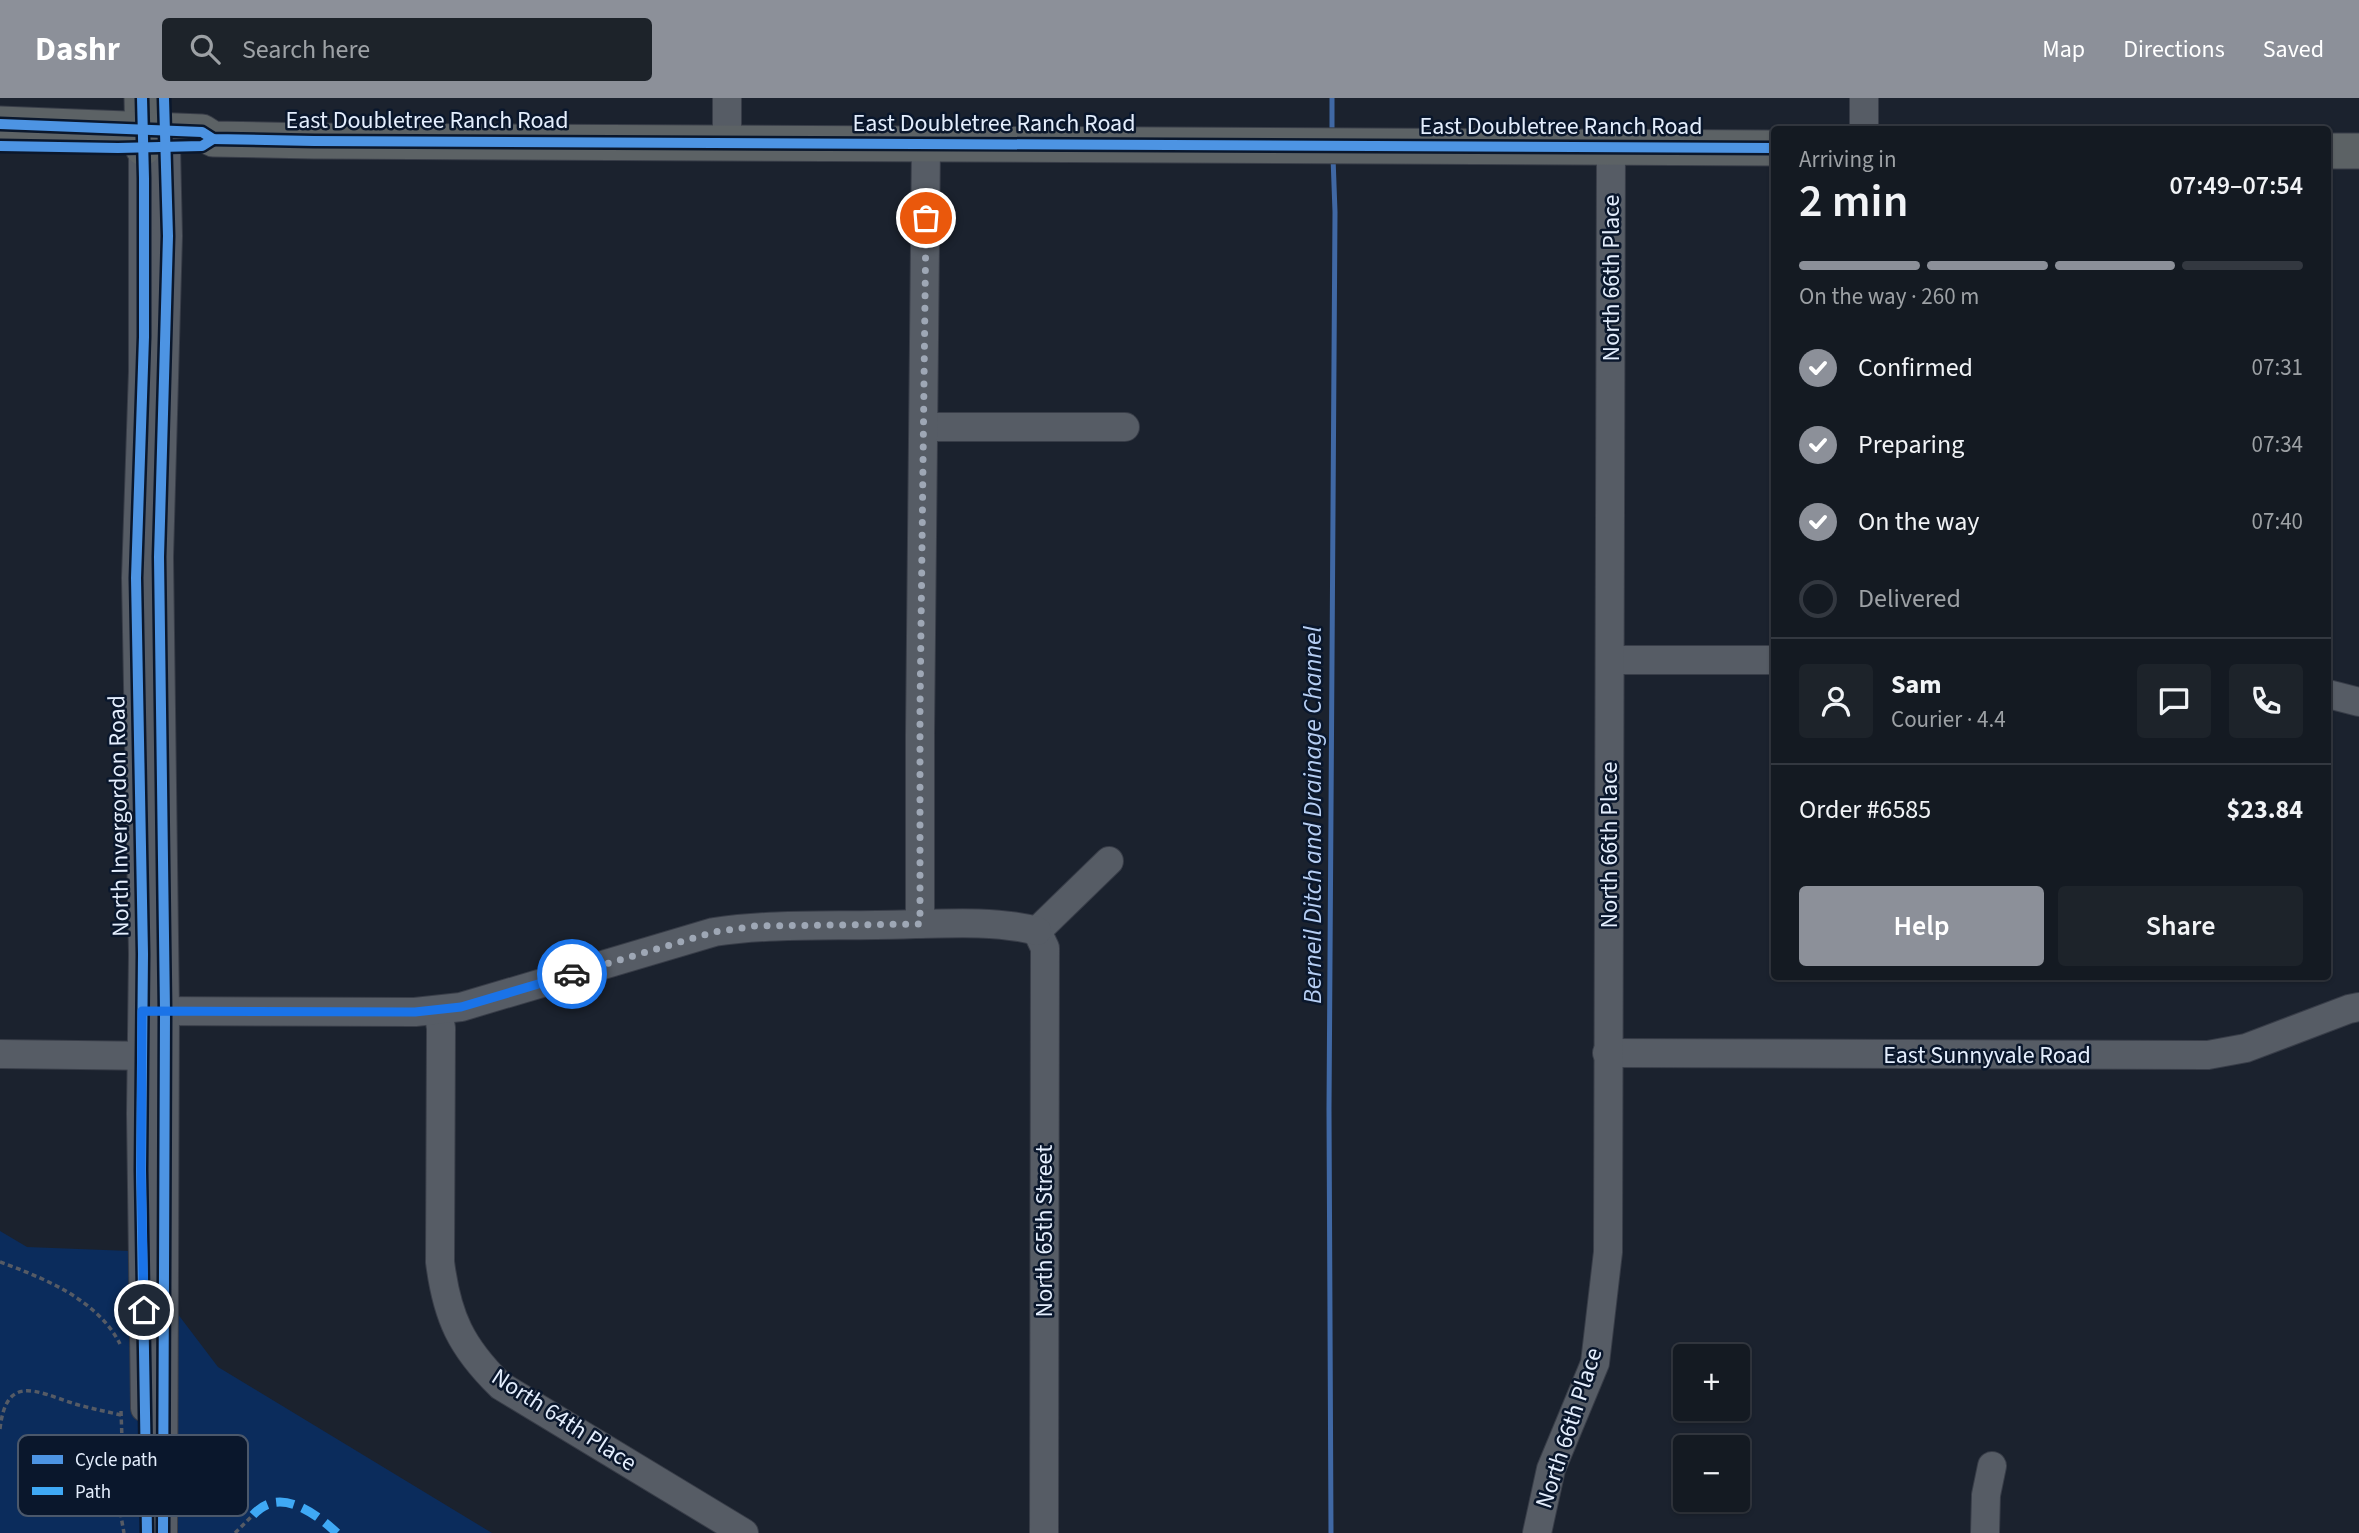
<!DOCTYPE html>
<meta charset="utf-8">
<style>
:root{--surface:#141a22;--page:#1d232a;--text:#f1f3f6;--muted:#9da1a5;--line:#333840;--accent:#8c9099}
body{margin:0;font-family:"Source Sans 3",sans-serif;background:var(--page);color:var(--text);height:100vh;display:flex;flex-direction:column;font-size:26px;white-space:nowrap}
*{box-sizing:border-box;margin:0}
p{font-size:23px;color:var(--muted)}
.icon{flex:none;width:38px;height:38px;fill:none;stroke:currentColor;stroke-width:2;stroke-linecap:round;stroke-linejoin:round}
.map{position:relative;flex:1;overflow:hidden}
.details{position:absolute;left:1771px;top:28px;width:560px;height:854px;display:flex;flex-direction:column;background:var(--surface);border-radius:7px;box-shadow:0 2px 5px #0004,0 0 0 2px var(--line)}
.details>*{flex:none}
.controls{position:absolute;left:1673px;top:1246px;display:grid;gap:14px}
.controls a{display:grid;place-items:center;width:77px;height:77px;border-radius:7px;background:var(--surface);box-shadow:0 2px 5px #0004,0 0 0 2px var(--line);font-size:35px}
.pin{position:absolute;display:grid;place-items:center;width:60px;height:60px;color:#fff;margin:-30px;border:4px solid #fff;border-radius:50%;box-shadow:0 2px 7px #0007}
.courier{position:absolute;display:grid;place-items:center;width:70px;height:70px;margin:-35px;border:5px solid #1a73e8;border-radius:50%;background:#fff;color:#222;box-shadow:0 2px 9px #0007}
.headline em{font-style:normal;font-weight:600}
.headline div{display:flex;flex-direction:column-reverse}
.headline{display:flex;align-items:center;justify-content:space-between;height:119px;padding:0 28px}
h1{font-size:46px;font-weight:600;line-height:52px}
.bar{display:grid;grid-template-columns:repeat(4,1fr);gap:10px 7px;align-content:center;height:84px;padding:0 28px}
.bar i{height:9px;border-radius:5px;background:var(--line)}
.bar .active{background:var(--accent)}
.bar p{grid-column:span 4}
.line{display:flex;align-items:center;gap:18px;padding:0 28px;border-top:2px solid var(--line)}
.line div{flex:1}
.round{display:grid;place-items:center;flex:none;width:74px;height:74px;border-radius:7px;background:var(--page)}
ol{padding:0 28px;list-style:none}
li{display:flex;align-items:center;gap:21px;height:77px}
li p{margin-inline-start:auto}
li .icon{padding:7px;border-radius:50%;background:var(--accent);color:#fff;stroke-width:4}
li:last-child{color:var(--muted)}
li i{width:38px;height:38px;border:4px solid var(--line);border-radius:50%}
.action{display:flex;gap:14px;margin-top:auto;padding:14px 28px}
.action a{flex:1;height:80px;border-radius:7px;background:var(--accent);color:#fff;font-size:28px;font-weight:600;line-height:80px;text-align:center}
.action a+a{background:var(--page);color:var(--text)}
header{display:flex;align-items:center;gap:42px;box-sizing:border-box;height:98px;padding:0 35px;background:var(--accent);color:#fff}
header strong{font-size:33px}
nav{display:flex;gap:38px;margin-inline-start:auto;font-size:24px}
.search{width:490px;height:63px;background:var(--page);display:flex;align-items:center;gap:18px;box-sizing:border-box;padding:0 24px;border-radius:7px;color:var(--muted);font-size:26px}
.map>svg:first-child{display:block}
</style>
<header>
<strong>Dashr</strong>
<div class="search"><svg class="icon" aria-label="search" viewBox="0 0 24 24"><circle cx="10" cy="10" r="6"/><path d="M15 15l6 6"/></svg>Search here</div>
<nav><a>Map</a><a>Directions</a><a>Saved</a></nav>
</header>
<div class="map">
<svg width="2359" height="1435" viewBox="0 0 2359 1435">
<rect width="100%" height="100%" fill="#1b222e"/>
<!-- green -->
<polygon fill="#0b2c5c" points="0,1133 27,1149 130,1153 218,1269 492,1435 0,1435"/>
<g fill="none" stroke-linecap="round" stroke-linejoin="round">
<!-- stream -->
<g stroke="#4068a4" stroke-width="5">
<polyline points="1332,0 1332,35"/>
<polyline points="1331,1435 1329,1011 1335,114 1333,59"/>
</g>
<!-- minor casing -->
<g stroke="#383d48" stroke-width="30">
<g id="minor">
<polyline points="1864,0 1864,32"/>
<polyline points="727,44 727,0"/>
<polyline points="143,50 143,273 136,480 143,856 141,1016 145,1310"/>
<polyline points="924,329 1125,329"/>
<polyline points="1610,562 1774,562"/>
<polyline points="2328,596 2359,604"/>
<polyline points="920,826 920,636 926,46"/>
<polyline points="1037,833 1045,850 1044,1435"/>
<polyline points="1037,833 1109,763"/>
<path d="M438,912L441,930L440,1164C447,1219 461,1249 501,1288L744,1435"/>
<path d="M146,913L415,914L461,909L714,834C769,826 821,828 876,827C926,827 990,820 1037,833"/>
<polyline points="1607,955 2208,957 2246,950 2349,911 2359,909"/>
<polyline points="0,956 158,958"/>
<polyline points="163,1435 165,913 159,459 168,138 166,49"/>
<polyline points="1537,1435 1551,1371 1595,1265 1608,1154 1611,49"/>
<polyline points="1985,1435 1986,1397 1992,1368"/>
</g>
</g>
<!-- major casing -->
<g stroke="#383d48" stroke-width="37">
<g id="major">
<polyline points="142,0 143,50"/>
<polyline points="0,26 202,34 213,41 314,43 1774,50"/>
<polyline points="2328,53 2359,53"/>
</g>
</g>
<!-- path -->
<g stroke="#565b65" stroke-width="3.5" stroke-dasharray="5 3.5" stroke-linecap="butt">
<path d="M0,1164C44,1180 98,1202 120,1246"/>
<polyline points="121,1313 122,1341 117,1373 117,1396 124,1435"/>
<path d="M0,1331C6,1276 36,1293 72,1305C88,1310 104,1313 121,1317"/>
<polyline points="235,1435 253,1417"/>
</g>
<!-- minor -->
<use href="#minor" stroke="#565c65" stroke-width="28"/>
<!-- major -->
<use href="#major" stroke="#5c6265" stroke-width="35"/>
<!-- quiet -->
<path stroke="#3fa9f5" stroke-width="9" stroke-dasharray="18 9" stroke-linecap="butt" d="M253,1417C279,1388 314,1414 337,1435"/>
<!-- cycleway casing -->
<g stroke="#0a172c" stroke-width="15">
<g id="cycleway">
<polyline points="142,0 144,80 144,239 136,480 143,856 141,1072 147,1435"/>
<polyline points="0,26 202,34 213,41 314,43 1774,50"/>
<polyline points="0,48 118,50 202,48 213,41"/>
<polyline points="163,1435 165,913 159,459 168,138 164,0"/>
</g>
</g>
<!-- cycleway -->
<use href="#cycleway" stroke="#4d94e3" stroke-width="10"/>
</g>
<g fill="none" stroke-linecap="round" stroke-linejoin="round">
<!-- done -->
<polyline stroke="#9ea7b5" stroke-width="7" stroke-dasharray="0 12.6" points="572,876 714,834 755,828 920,826 920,612 926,120"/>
<!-- route -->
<polyline stroke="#1a73e8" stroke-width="9" points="144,1212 141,1072 142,913 415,914 461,909 572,876"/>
</g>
<g text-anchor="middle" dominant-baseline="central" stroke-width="5" stroke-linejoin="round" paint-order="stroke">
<!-- street labels -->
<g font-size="24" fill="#e4eefd" stroke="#0a172c">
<text x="427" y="22">East Doubletree Ranch Road</text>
<text x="994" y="25">East Doubletree Ranch Road</text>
<text x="1561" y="28">East Doubletree Ranch Road</text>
<text transform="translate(1611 180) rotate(-90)">North 66th Place</text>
<text transform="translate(119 718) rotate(-91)">North Invergordon Road</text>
<text transform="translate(1609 747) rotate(-90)">North 66th Place</text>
<text x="1987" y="957">East Sunnyvale Road</text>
<text transform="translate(1044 1133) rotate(-90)">North 65th Street</text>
<text transform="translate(564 1322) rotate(33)">North 64th Place</text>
<text transform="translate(1569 1330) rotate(-72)">North 66th Place</text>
</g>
<!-- water labels -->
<g font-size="26" font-style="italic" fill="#b6cef3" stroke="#0a172c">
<text transform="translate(1312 717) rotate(-90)">Berneil Ditch and Drainage Channel</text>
</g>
</g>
<!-- legend -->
<rect x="18" y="1337" width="230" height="81" rx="10" fill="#0a172c" stroke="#4b586b" stroke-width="2"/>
<rect x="32" y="1357" width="31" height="9" fill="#4d94e3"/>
<rect x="32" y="1389" width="31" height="8" fill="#3fa9f5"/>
<g font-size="19" fill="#e4eefd">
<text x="75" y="1368">Cycle path</text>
<text x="75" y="1400">Path</text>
</g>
</svg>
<div class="controls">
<a>+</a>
<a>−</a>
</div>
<div class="pin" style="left:926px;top:120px;background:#ea580c"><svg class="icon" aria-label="bag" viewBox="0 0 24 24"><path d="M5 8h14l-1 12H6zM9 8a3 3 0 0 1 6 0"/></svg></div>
<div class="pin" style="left:144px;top:1212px;background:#1f2937"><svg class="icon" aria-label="home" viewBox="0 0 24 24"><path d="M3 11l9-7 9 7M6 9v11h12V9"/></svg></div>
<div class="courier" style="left:572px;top:876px"><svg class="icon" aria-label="car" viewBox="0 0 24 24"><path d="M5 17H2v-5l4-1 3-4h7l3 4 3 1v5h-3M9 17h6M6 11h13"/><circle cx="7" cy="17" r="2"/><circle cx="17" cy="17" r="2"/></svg></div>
<section class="details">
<div class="headline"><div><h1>2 min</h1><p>Arriving in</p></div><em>07:49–07:54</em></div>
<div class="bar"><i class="active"></i><i class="active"></i><i class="active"></i><i></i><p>On the way · 260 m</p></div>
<ol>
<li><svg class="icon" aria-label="check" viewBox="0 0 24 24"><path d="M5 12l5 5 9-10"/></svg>Confirmed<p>07:31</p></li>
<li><svg class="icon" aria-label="check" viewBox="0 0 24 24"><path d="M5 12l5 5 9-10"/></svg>Preparing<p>07:34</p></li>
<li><svg class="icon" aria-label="check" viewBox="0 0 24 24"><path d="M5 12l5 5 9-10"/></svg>On the way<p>07:40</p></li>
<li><i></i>Delivered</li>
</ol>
<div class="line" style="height:126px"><a class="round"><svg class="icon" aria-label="person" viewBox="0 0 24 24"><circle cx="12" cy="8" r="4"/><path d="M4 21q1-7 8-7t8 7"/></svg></a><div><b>Sam</b><p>Courier · 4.4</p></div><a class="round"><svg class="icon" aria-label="chat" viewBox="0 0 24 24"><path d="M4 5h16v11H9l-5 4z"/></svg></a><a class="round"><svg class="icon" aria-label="phone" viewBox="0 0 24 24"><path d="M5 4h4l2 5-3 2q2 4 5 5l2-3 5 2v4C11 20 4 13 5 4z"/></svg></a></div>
<div class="line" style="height:91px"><div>Order #6585</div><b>$23.84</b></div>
<div class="action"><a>Help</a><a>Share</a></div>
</section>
</div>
